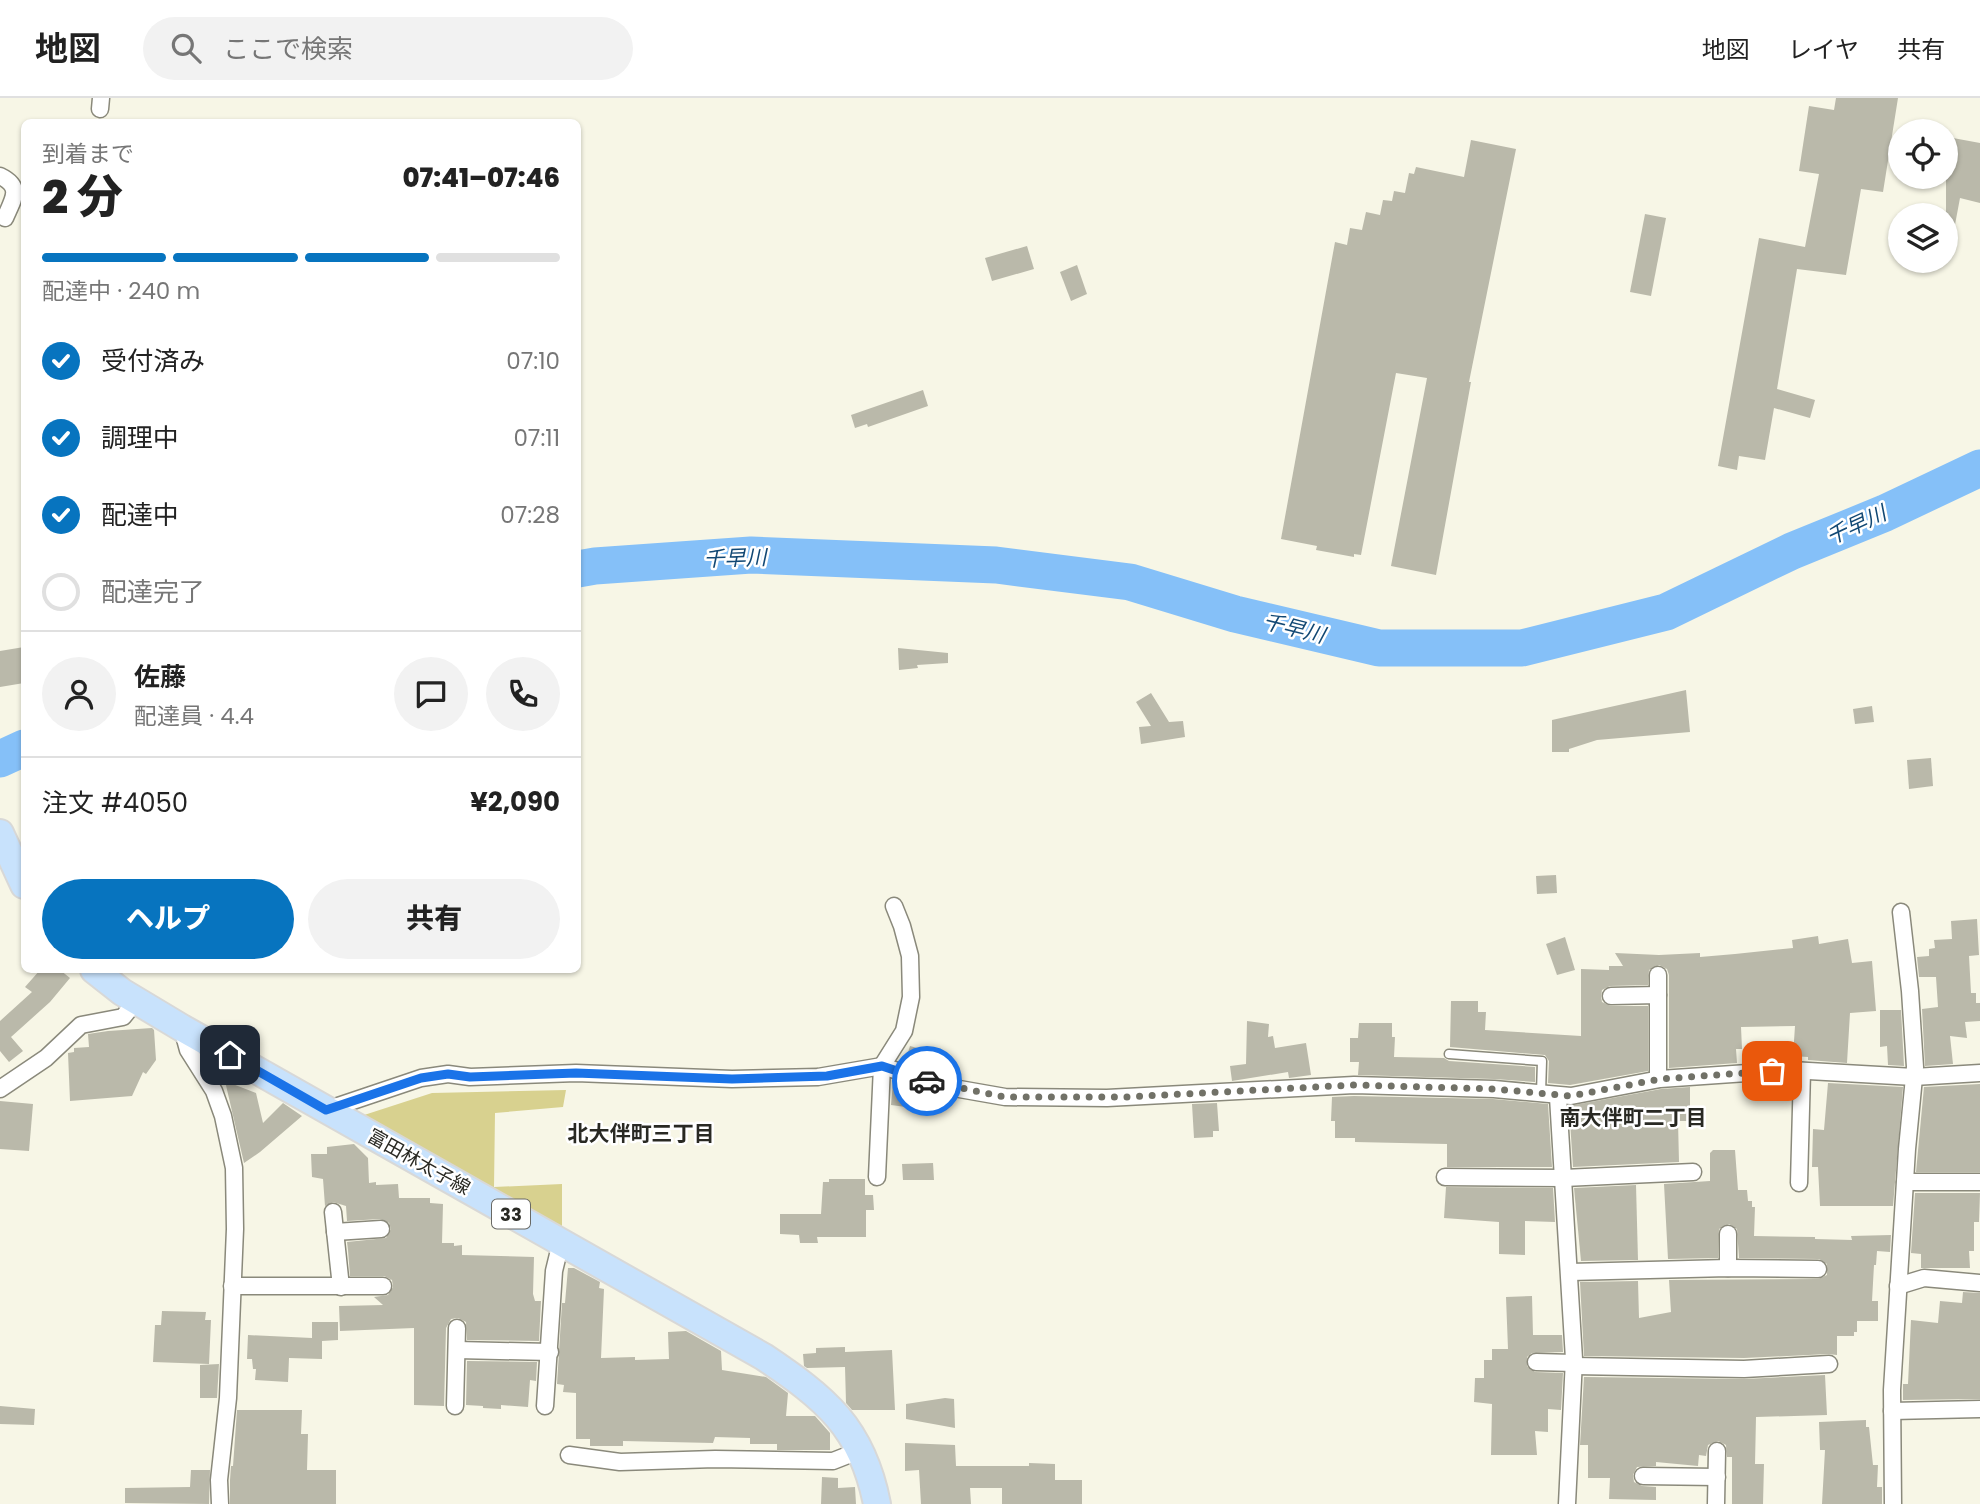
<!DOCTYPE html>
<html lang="ja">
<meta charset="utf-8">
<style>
:root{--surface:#fff;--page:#f2f2f2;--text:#222;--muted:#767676;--line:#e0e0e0;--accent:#0774bf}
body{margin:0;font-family:Poppins,"Noto Sans JP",sans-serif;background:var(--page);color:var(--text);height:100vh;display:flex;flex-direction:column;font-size:26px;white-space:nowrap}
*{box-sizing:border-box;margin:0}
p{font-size:23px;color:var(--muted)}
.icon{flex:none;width:38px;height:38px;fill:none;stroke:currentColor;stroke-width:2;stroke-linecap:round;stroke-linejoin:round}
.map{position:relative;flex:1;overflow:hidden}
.panel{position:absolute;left:21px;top:21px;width:560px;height:854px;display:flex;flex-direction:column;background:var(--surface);border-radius:10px;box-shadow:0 2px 5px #0004}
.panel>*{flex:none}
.buttons{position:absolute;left:1888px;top:21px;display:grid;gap:14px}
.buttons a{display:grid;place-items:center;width:70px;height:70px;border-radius:50%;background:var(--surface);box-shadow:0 2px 5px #0004;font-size:35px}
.pin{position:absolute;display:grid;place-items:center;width:60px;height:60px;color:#fff;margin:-30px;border-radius:14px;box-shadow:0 4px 10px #0006}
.courier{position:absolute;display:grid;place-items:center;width:70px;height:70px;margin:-35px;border:5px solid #1a73e8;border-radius:50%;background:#fff;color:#222;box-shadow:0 2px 9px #0007}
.overview em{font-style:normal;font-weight:800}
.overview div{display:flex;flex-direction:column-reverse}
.overview{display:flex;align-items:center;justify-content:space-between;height:119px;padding:0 21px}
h1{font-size:46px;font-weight:800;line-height:52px}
.bar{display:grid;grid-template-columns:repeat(4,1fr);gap:10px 7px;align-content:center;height:84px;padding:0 21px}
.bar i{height:9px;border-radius:5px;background:var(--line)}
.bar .current{background:var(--accent)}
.bar p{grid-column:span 4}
.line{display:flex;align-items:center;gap:18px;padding:0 21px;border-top:2px solid var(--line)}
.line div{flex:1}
.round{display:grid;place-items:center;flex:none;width:74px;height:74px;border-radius:37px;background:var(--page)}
ol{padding:0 21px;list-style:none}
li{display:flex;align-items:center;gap:21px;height:77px}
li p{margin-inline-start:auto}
li .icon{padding:7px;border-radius:50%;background:var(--accent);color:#fff;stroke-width:4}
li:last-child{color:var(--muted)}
li i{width:38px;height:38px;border:4px solid var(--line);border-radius:50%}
.action{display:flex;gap:14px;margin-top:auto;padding:14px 21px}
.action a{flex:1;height:80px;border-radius:42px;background:var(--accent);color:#fff;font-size:28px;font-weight:800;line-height:80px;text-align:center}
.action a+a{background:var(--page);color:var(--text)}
header{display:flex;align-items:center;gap:42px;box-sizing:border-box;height:98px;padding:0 35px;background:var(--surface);border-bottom:2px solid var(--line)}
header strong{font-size:33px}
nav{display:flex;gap:38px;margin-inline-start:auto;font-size:24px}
.search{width:490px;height:63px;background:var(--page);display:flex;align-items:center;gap:18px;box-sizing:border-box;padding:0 24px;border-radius:38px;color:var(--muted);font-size:26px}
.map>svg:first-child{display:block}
</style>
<header>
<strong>地図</strong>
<div class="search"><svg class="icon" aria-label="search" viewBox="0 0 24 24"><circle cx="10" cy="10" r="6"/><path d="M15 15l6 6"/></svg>ここで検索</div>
<nav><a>地図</a><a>レイヤ</a><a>共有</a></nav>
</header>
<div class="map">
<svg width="1980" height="1406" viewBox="0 0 1980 1406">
<rect width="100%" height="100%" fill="#f7f6e6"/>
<!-- green -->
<polygon fill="#d8d18f" points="566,992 563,1009 495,1015 494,1089 562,1086 562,1134 358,1019 432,995"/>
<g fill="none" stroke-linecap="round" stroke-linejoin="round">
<!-- river -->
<g stroke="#85c0f8" stroke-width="37">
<polyline points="578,471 595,468 751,457 996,467 1130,484 1235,516 1379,550 1522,550 1666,514 1792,453 1885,415 1980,370"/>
<polyline points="0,661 24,650"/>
</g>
</g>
<!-- building -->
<g fill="#bab9aa">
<polygon points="1836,0 1898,0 1883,94 1861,91 1846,177 1797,171 1777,291 1815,302 1810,320 1774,310 1765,362 1739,358 1737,372 1718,368 1759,140 1805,149 1819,76 1799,73 1809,8 1834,12"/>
<polygon points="1953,40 1980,45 1980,105 1960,100 1954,132 1946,132 1946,67"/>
<polygon points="1471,42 1516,51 1469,284 1471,284 1436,477 1391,468 1427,280 1396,275 1361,457 1354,456 1354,459 1316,452 1317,448 1281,441 1335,144 1347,147 1350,130 1362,132 1366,114 1380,117 1383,102 1392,103 1394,93 1405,95 1409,75 1414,76 1416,69 1464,79"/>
<polygon points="1645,116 1666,120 1651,198 1630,194"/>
<polygon points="1027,148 1034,171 992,183 985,160"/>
<polygon points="1077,167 1087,196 1071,203 1060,174"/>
<polygon points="923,292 928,308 868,329 867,326 855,330 851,317"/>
<polygon points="24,549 24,585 0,589 0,553"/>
<polygon points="898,550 948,555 948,565 917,567 918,570 899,572"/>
<polygon points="1686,592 1690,634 1597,642 1569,651 1569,654 1552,654 1552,622"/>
<polygon points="1151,595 1169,624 1183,623 1185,639 1141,646 1139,629 1151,628 1136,604"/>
<polygon points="1872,608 1874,624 1855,626 1853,611"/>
<polygon points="1931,660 1933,688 1909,691 1907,662"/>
<polygon points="1556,777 1557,795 1537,796 1536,778"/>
<polygon points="1977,821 1979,857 1969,858 1971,895 1976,895 1976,905 1980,905 1980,923 1965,924 1967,940 1950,938 1953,966 1925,968 1922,911 1938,909 1936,879 1919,879 1917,859 1929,858 1929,851 1935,850 1934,842 1952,841 1951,823"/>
<polygon points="1818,838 1819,846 1848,841 1852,865 1872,863 1876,913 1850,915 1847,965 1808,962 1808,959 1793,958 1795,928 1741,929 1742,951 1736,951 1737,965 1669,970 1669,877 1667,871 1659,867 1649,872 1648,887 1610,888 1602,892 1601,898 1602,904 1611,908 1648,908 1648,973 1570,987 1548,985 1549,963 1545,957 1450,949 1451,903 1478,903 1478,914 1486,914 1485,932 1581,938 1581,871 1609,872 1609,868 1623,868 1615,855 1659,857 1700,855 1700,859 1735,856 1793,850 1792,842"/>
<polygon points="1565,839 1575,872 1557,877 1546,846"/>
<polygon points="40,872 60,872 70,880 50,904 11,939 23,953 9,964 0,953 0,923 32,894 25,889"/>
<polygon points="1880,912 1901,912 1904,968 1888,967 1887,948 1880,949"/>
<polygon points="1247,923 1269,926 1268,939 1273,938 1275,950 1306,945 1311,977 1289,980 1288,974 1232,983 1230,968 1246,966"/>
<polygon points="1359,925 1392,925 1392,939 1395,939 1394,959 1444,960 1449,963 1535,969 1535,984 1494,981 1358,977 1359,964 1350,964 1350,940 1358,940"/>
<polygon points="152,930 154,932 156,962 146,976 143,974 132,998 70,1003 68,955 74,954 74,950 89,949 88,936 108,933"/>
<polygon points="910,948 935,955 930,971 905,964"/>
<polygon points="225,983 256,995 263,1025 283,1005 302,1018 260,1054 244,1065"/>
<polygon points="893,984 909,988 906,1009 891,1007"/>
<polygon points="1828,985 1903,989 1893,1108 1820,1108 1818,1069 1812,1069 1813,1031 1824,1032"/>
<polygon points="1980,986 1980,1074 1916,1074 1924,989"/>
<polygon points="1690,989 1690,1023 1678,1023 1679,1064 1573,1069 1569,1008 1661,991"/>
<polygon points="1354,998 1493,1001 1548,1006 1552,1069 1447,1069 1447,1046 1355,1044 1355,1040 1335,1040 1335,1023 1331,1023 1332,999"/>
<polygon points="0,1003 33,1006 29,1053 0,1051"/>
<polygon points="1217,1005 1219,1033 1213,1033 1213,1039 1194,1040 1192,1006"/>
<polygon points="354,1046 368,1060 369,1085 376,1084 376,1087 398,1086 399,1100 430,1100 430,1105 443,1106 442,1145 454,1145 454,1148 462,1147 462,1157 534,1159 533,1196 535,1203 541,1203 539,1243 467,1242 466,1224 458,1220 451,1221 446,1230 444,1308 414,1307 414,1230 340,1233 339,1208 383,1207 374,1199 388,1197 393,1189 392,1182 384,1178 350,1178 348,1152 347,1144 386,1140 391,1131 389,1125 380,1121 347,1123 346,1108 333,1104 325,1108 323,1081 312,1079 311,1056 327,1056 327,1049"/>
<polygon points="1713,1052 1735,1052 1738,1092 1747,1092 1748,1103 1752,1103 1752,1109 1755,1109 1754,1138 1815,1139 1815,1141 1852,1142 1851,1138 1891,1137 1890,1154 1877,1153 1876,1167 1874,1167 1872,1203 1878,1203 1878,1223 1857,1223 1857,1234 1854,1234 1854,1238 1837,1238 1837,1257 1828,1256 1744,1260 1584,1258 1580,1184 1638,1183 1639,1220 1671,1214 1669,1182 1818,1181 1827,1177 1827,1166 1819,1161 1739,1160 1737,1131 1729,1126 1719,1131 1718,1160 1668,1161 1664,1086 1710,1083 1710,1055"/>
<polygon points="933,1065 934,1082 903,1082 902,1066"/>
<polygon points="829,1081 865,1081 865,1097 873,1097 874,1112 866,1112 866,1139 817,1139 818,1145 800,1145 799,1137 780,1136 780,1116 821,1116 823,1084 829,1084"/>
<polygon points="1636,1087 1638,1162 1581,1163 1574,1090"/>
<polygon points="1446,1089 1553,1090 1555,1124 1525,1123 1525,1157 1499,1156 1499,1124 1444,1120"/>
<polygon points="1915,1095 1980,1095 1979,1124 1974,1124 1974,1153 1969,1153 1970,1170 1921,1170 1921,1156 1911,1155"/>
<polygon points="568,1170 574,1170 600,1184 599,1190 604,1191 601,1260 635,1259 635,1262 669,1261 668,1234 686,1233 721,1253 722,1272 766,1279 788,1295 786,1318 815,1318 830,1335 830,1352 777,1352 777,1346 750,1346 750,1340 715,1339 713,1345 623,1343 623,1348 590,1348 590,1341 576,1341 576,1295 563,1294 564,1287 557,1286 562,1205 565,1205"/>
<polygon points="1963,1194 1980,1195 1980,1301 1903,1302 1903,1286 1908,1286 1911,1222 1938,1225 1940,1203 1962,1205"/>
<polygon points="1532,1198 1533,1237 1562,1237 1563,1254 1532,1255 1527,1259 1527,1268 1535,1274 1563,1275 1561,1312 1548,1311 1548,1334 1535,1333 1537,1357 1491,1357 1492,1306 1474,1304 1475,1280 1484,1280 1484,1262 1492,1262 1492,1251 1508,1251 1506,1199"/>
<polygon points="162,1213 206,1214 205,1222 211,1222 209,1266 153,1264 155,1227 161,1227"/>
<polygon points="312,1224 338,1224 338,1242 322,1243 322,1261 289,1260 288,1284 255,1282 256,1271 253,1271 252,1261 247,1261 248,1237 312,1240"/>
<polygon points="845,1249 845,1254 892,1252 895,1312 852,1312 846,1305 845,1269 807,1270 804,1268 803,1256 816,1255 816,1250"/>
<polygon points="467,1263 537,1264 536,1283 530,1282 528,1309 501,1307 501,1311 483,1310 483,1308 466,1307"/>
<polygon points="219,1266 217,1300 200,1300 200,1267"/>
<polygon points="1825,1277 1827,1317 1756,1319 1755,1366 1764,1366 1763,1406 1732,1406 1732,1359 1727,1359 1726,1347 1718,1343 1708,1347 1706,1358 1699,1357 1698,1368 1656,1364 1656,1368 1637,1369 1633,1377 1634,1384 1642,1388 1656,1389 1656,1402 1609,1401 1610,1380 1588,1380 1588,1347 1580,1347 1584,1279 1745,1281"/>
<polygon points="945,1300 954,1301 955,1330 906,1321 906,1306"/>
<polygon points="0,1308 35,1311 34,1327 0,1326"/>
<polygon points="237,1312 302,1312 301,1336 308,1336 307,1372 336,1372 336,1406 230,1406 230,1382 231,1368 233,1368"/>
<polygon points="1866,1322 1866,1329 1869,1329 1873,1367 1878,1367 1877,1389 1882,1389 1882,1406 1822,1406 1825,1352 1820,1352 1819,1324"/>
<polygon points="905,1345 955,1347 956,1368 1029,1368 1029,1365 1055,1366 1055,1382 1082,1382 1082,1406 1002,1406 1002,1390 970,1390 971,1406 921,1406 919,1372 905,1373"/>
<polygon points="191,1372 210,1372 209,1406 125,1405 125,1390 190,1389"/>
<polygon points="822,1379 838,1380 838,1390 855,1389 856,1406 821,1406"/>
</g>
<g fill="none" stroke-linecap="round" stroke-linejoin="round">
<!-- lane casing -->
<g stroke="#8a897b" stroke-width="11">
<polyline id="lane" points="1449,956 1542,963 1541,995"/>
</g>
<!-- street casing -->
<g stroke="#8a897b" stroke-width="19">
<g id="street">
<polyline points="100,11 101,0"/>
<path d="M0,78C23,89 13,101 5,120"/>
<polyline points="1658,877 1658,897"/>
<polyline points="1611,898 1658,897 1658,981"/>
<polyline points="182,930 188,952 214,993 223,1018 234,1070 235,1131 228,1300 219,1382 220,1406"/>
<polyline points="0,991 46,960 81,927 123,919 136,903"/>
<polyline points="1558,999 1574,1261 1567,1406"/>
<polyline points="326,1012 421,980 448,976 470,979 576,975 732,981 818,979 882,968 948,989 1005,999 1107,1000 1354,987 1494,991 1571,998 1660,981 1791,972 1914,979 1980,975"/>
<polyline points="877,1079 882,968 904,933 911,899 910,858 902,828 894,808"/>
<polyline points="1445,1079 1564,1080 1693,1074"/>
<polyline points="1905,1084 1980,1084"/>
<polyline points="1799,1085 1802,973"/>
<polyline points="333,1114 341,1189"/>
<polyline points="335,1134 381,1131"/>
<polyline points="1728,1170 1728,1136"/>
<polyline points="1570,1174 1728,1170 1818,1171"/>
<polyline points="232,1188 383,1188"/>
<polyline points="1898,1188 1924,1180 1980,1185"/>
<polyline points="457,1252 550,1254"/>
<polyline points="1536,1264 1574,1265"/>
<polyline points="1574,1268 1744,1271 1829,1266"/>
<polyline points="455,1308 457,1230"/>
<polyline points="545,1308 554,1173 561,1144"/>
<polyline points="1892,1313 1980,1311"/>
<polyline points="569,1357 620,1364 715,1361 833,1363 861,1352"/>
<polyline points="1643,1378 1717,1379"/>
<polyline points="1716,1406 1717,1353"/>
<polyline points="1893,1406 1892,1292 1907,1051 1915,969 1910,893 1901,814"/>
</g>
</g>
<!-- primary casing -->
<g stroke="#d8d8d7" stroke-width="30">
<g id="primary">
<polyline points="0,735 24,787"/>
<path d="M94,872L122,894L182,930L764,1259C825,1300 862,1329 877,1406"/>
</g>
</g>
<!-- lane -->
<use href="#lane" stroke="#fff" stroke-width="8"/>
<!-- street -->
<use href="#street" stroke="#fff" stroke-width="16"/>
<!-- primary -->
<use href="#primary" stroke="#c8e2fc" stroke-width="26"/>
</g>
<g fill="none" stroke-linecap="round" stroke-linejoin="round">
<!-- done -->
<polyline stroke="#717167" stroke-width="7" stroke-dasharray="0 12.6" points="927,983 1005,999 1126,999 1354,987 1494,991 1571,998 1660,981 1772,973"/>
<!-- route -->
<polyline stroke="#1a73e8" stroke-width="9" points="230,957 326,1012 421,980 448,976 470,979 576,975 732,981 827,978 882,968 927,983"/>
</g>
<g text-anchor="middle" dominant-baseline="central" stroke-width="5" stroke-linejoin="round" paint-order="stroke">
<!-- shield labels -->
<rect fill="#fff" stroke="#696965" stroke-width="2" x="492" y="1101.5" width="38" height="29" rx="5"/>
<g font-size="18" font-weight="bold" fill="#292923">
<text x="511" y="1116">33</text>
</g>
<!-- street labels -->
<g font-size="19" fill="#292923" stroke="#fff">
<text transform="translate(419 1064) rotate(29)">富田林太子線</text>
</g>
<!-- water labels -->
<g font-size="21" font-style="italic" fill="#114874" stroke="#fff">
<text transform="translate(1856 427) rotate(-25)">千早川</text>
<text transform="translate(735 460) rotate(-2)">千早川</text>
<text transform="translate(1294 530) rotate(14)">千早川</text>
</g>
<!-- neighbourhood labels -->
<g font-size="21" font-weight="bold" fill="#292923" stroke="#fff">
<text x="1633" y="1019">南大伴町二丁目</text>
<text x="641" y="1035">北大伴町三丁目</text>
</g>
</g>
</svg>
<div class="buttons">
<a><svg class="icon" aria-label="locate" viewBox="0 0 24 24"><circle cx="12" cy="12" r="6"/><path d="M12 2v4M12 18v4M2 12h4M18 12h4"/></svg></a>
<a><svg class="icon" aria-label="layers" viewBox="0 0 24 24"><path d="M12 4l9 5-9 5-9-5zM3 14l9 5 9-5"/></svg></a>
</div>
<div class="pin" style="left:1772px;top:973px;background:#ea580c"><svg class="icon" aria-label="bag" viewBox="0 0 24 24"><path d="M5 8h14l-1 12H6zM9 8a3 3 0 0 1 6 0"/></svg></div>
<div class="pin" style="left:230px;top:957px;background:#1f2937"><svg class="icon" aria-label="home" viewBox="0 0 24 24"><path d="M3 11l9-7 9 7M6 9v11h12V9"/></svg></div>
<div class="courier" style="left:927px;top:983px"><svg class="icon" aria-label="car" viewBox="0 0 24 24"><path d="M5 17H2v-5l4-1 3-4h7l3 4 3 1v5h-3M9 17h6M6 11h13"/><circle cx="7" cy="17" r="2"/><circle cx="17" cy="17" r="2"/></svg></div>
<section class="panel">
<div class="overview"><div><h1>2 分</h1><p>到着まで</p></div><em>07:41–07:46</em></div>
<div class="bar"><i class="current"></i><i class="current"></i><i class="current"></i><i></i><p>配達中 · 240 m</p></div>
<ol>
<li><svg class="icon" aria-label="check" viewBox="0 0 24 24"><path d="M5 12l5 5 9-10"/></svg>受付済み<p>07:10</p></li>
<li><svg class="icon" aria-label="check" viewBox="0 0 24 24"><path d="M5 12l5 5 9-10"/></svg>調理中<p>07:11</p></li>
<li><svg class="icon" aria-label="check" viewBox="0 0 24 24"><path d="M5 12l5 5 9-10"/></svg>配達中<p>07:28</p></li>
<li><i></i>配達完了</li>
</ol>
<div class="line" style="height:126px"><a class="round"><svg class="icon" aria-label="person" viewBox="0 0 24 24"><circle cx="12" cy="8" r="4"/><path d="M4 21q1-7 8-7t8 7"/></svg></a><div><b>佐藤</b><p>配達員 · 4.4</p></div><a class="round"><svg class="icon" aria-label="chat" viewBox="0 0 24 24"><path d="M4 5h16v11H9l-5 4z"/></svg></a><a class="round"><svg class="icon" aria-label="phone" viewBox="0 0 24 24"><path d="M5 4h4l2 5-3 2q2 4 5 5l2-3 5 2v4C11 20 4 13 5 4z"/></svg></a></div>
<div class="line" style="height:91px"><div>注文 #4050</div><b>¥2,090</b></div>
<div class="action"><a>ヘルプ</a><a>共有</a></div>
</section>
</div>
